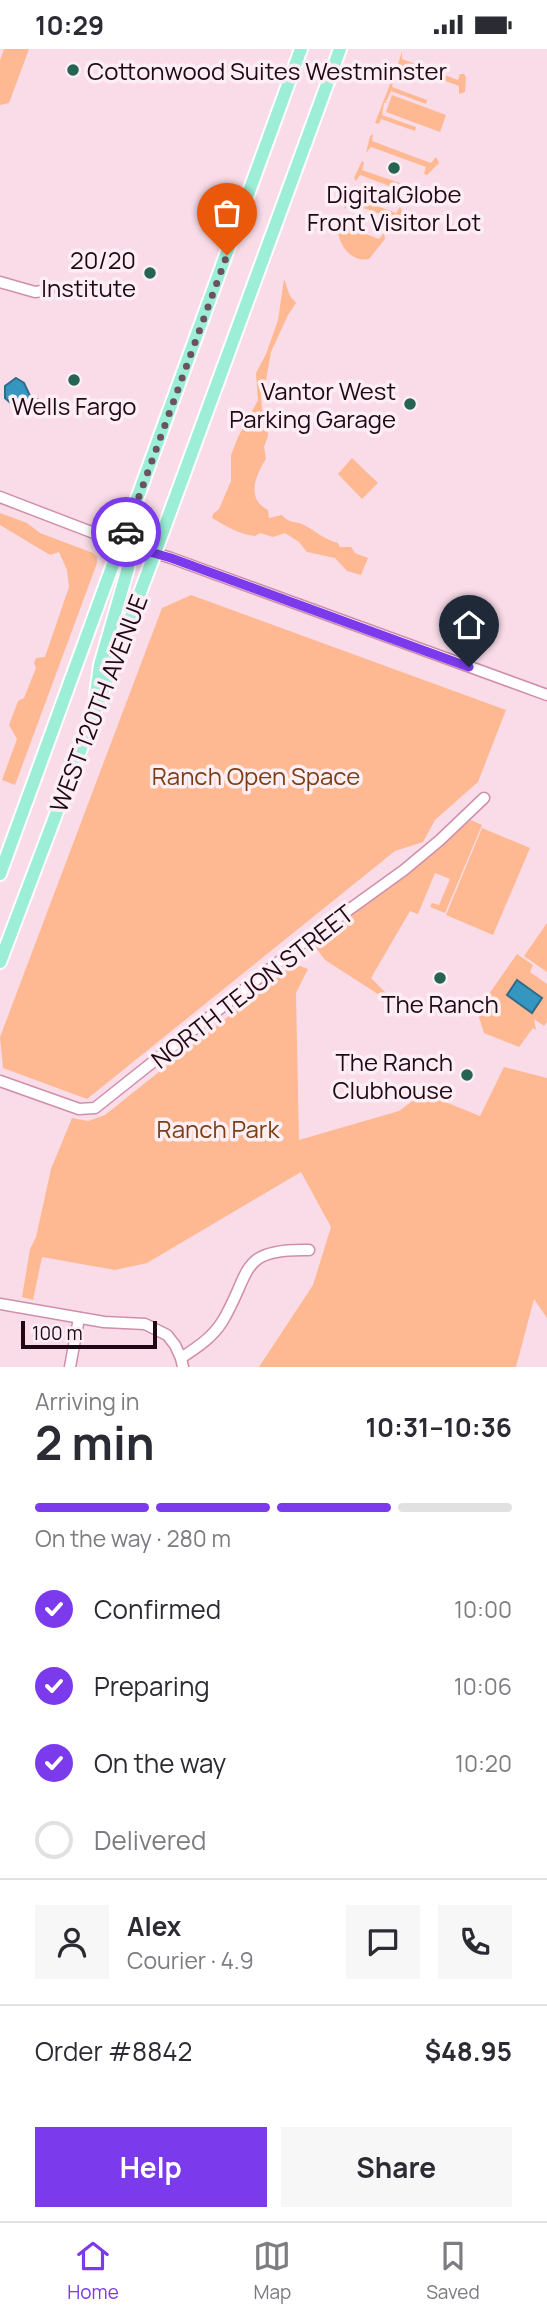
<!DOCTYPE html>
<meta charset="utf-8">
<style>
:root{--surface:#fff;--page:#f7f7f7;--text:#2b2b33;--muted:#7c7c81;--line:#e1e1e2;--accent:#7c3aed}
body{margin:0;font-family:Manrope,sans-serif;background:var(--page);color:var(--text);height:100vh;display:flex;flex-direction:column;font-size:26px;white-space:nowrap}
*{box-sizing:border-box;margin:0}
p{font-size:23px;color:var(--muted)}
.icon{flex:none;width:38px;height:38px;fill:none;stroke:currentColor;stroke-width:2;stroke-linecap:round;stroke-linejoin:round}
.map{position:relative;height:1318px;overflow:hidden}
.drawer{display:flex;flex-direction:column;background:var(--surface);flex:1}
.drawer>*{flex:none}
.scale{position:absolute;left:21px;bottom:18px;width:136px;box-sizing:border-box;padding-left:7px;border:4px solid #200814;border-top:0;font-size:19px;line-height:24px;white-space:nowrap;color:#200814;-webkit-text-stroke:5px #fdeef4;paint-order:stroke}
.pin{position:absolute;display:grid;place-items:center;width:60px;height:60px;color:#fff;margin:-72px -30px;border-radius:50% 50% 50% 0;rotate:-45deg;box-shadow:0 0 7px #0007}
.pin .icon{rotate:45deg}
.courier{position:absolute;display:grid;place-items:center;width:70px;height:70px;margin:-35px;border:5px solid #7c3aed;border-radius:50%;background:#fff;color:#222;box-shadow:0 2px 9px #0007}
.overview em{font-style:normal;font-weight:700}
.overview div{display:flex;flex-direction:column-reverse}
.overview{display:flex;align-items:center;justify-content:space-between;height:119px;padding:0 35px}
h1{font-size:46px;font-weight:700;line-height:52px}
.bar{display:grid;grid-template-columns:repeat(4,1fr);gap:10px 7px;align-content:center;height:84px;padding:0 35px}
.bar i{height:9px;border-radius:5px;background:var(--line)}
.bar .on{background:var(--accent)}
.bar p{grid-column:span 4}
.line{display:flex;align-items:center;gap:18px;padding:0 35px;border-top:2px solid var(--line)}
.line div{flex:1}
.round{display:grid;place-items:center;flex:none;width:74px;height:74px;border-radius:0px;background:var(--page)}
ol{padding:0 35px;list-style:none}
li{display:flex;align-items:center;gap:21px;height:77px}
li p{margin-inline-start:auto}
li .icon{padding:7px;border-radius:50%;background:var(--accent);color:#fff;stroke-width:4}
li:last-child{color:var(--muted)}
li i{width:38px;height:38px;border:4px solid var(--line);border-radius:50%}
.cta{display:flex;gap:14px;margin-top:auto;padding:14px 35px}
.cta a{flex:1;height:80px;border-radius:0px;background:var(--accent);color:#fff;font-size:28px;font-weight:700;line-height:80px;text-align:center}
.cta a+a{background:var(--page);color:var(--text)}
.status{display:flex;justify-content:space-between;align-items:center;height:49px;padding:0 35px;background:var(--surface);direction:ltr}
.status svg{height:19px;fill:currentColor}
.dock{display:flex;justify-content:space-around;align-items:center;height:98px;border-top:2px solid var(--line);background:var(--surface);font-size:19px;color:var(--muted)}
.dock a{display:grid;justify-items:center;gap:4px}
.dock .on{color:var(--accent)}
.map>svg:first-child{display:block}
</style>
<div class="status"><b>10:29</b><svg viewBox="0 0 49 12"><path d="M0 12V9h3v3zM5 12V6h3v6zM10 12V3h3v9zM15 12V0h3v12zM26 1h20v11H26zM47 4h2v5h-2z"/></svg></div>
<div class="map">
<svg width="547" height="1318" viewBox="0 0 547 1318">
<rect width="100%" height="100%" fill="#f9dce8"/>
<!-- green -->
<g fill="#feb992">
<polygon points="4,0 29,0 9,54 0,56 0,11"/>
<polygon points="402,3 402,10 458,31 460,25 464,25 466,28 465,43 459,45 459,37 401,16 399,21 396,21"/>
<polygon points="392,30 394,31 392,38 427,51 426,55 391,42 387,51 385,51 387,53 384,54 382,66 416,78 415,82 381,70 379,75 375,74"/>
<polygon points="392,46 446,66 440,83 386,63"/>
<polygon points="373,85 372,92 431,114 436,108 439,114 427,126 424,125 426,118 371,98 366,104 370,87"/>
<polygon points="362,112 364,114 362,121 414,139 417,133 421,140 410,151 406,150 408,144 360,126 356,132 354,129"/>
<polygon points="351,140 354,143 352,148 396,164 400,158 403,165 394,176 391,177 389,175 391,169 350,154 345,160 344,157"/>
<path d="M342,168V176L379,190L384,184L385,190L369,210C348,215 333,188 339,169Z"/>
<path d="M284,230L290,247L296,254L288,266L271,303L265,337L261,347L262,361L276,364L267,376L268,387L264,398L266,410C255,427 246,450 268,461L269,469L282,466C288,474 294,472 302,475C315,481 324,491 338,494L340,498H351L355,504L368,509L361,526L347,522L335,509L307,503L299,493L285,484L273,488L260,484L255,487C237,485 227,477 212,469L213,465L219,460L231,432V406L238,388L258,351L256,324L266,305L278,271Z"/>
<polygon points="352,409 378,434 362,450 338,425"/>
<polygon points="0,464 27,474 40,484 93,504 97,508 97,514 15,736 2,731 17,690 9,676 18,652 24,649 36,619 34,614 36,609 45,608 69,538 67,521 59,503 50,506 0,476"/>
<polygon points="191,546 506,661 478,733 435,771 423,793 395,802 87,1050 3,1019 0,988 162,559"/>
<polygon points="471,771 482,776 445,864 430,858 432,854 439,856 450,830 435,824 418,865 410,862 371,929 386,944 384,949 325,911 316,899 317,894"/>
<polygon points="482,779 530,799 493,886 446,866"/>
<polygon points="547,874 547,923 524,907"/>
<polygon points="517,905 533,916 530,923 547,935 547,973 544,977 534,970 536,981 533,979 519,998 484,984 477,962"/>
<polygon points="294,915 308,920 296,944 299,1091 399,1062 423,1044 480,1067 504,1018 547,1029 547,1269 534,1250 516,1318 259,1318 313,1236 331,1178 301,1123 147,1214 115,1221 42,1208 33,1251 22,1248 30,1200 36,1188 51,1120 72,1069 88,1072 105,1066"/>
</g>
<!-- water -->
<g fill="#3597c0" stroke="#2f6c8c" stroke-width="2">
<polygon points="16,329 24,334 30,347 44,353 43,356 14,357 5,349 5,337"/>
<polygon points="517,931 542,949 532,964 507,946"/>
</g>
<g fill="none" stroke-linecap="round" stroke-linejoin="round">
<!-- minor casing -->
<g stroke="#d08eac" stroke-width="13">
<g id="minor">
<polyline points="0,233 35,243 49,241"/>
<polyline points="0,448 107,489 171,509 547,646"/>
<polyline points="0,1032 79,1060 95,1059 300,896 404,821 440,791 484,749"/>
<polyline points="0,1255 104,1273 145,1275 167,1286 175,1296 181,1309"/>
<polyline points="70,1318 79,1269"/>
<path d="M183,1318L181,1309C196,1299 212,1289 222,1273C252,1224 237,1199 309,1201"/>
</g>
</g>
<!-- major casing -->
<g stroke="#fff" stroke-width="16">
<g id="major">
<polyline points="96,645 100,616 128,519 129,508 122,495"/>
<polyline points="0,825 301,0"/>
<polyline points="0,913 155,504 340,0"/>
</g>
</g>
<!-- minor -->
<use href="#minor" stroke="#fff" stroke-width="10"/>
<!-- major -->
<use href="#major" stroke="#9ceed6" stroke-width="12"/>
</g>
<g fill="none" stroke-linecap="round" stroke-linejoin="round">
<!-- done -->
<polyline stroke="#6c525e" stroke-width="7" stroke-dasharray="0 12.6" points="126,483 227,206"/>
<!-- route -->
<polyline stroke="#7c3aed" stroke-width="9" points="126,483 122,495 171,509 469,618"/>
</g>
<!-- markers -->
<g fill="#256452" stroke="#fdeef4" stroke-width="2.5">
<circle cx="73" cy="21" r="7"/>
<circle cx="394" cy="119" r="7"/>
<circle cx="150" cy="224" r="7"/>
<circle cx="74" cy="331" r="7"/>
<circle cx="410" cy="355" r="7"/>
<circle cx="440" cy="929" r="7"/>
<circle cx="467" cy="1026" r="7"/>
</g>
<g text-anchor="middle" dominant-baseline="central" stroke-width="7" stroke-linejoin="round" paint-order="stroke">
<!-- poi labels -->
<g font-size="24" fill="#200814" stroke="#fdeef4">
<text x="87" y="21" text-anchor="start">Cottonwood Suites Westminster</text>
<text x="394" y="144">DigitalGlobe<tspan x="394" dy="28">Front Visitor Lot</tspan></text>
<text x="136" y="210" text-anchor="end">20/20<tspan x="136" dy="28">Institute</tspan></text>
<text x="396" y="341" text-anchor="end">Vantor West<tspan x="396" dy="28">Parking Garage</tspan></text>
<text x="74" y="356">Wells Fargo</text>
<text x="440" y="954">The Ranch</text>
<text x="453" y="1012" text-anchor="end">The Ranch<tspan x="453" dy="28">Clubhouse</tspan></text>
</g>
<!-- street labels -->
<g font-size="24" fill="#200814" stroke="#fdeef4">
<text transform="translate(98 654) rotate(-69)">WEST 120TH AVENUE</text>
<text transform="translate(252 937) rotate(-38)">NORTH TEJON STREET</text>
</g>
<!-- park labels -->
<g font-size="24" fill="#7b3e15" stroke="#fdeef4">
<text x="256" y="726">Ranch Open Space</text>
<text x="218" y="1079">Ranch Park</text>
</g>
</g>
</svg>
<div class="scale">100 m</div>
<div class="pin" style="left:227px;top:206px;background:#ea580c"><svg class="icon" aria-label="bag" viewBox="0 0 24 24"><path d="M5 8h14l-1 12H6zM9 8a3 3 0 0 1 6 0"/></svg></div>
<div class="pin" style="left:469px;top:618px;background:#1f2937"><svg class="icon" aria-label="home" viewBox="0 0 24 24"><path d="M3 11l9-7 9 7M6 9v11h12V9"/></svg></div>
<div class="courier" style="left:126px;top:483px"><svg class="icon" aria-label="car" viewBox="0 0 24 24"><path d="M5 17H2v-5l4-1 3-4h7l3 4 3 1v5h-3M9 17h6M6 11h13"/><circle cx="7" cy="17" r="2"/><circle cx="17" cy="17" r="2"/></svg></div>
</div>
<section class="drawer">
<div class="overview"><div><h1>2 min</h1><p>Arriving in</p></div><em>10:31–10:36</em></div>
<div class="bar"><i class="on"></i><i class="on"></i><i class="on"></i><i></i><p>On the way · 280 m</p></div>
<ol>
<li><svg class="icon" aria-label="check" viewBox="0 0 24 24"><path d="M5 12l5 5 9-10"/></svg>Confirmed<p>10:00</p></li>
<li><svg class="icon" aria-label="check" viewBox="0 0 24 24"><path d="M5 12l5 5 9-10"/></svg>Preparing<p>10:06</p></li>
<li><svg class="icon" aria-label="check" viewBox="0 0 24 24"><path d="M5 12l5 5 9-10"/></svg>On the way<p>10:20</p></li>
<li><i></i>Delivered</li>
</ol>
<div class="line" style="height:126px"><a class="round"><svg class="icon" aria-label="person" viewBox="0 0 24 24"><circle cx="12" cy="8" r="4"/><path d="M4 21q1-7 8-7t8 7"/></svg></a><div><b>Alex</b><p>Courier · 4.9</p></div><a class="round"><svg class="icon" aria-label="chat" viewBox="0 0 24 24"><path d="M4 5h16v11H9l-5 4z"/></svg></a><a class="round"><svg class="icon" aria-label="phone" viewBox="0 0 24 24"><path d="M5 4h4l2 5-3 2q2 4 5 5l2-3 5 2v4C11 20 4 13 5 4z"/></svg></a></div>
<div class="line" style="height:91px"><div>Order #8842</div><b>$48.95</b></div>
<div class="cta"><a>Help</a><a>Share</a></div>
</section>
<nav class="dock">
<a class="on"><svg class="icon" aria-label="home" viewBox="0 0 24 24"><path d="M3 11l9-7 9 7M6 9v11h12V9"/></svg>Home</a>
<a><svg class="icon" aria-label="map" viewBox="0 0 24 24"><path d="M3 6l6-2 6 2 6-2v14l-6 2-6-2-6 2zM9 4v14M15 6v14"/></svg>Map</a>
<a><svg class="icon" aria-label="saved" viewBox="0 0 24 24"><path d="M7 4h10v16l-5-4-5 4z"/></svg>Saved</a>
</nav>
